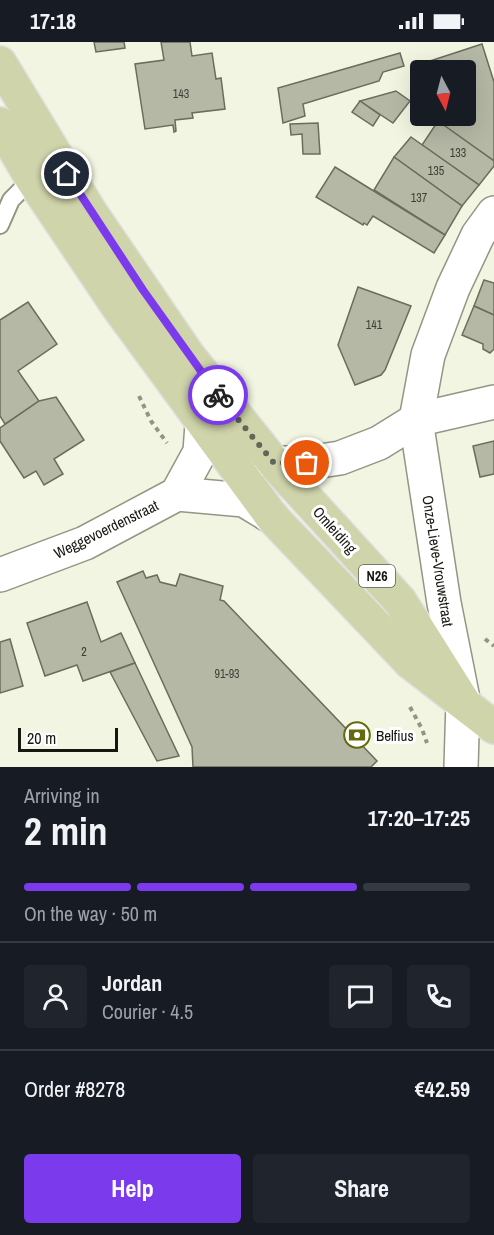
<!DOCTYPE html>
<meta charset="utf-8">
<style>
:root{--surface:#171b24;--page:#20242c;--text:#f1f3f6;--muted:#9ea1a6;--line:#363941;--accent:#7c3aed}
body{margin:0;font-family:"Archivo Narrow",sans-serif;background:var(--page);color:var(--text);height:100vh;display:flex;flex-direction:column;font-size:22px;white-space:nowrap}
*{box-sizing:border-box;margin:0}
p{font-size:20px;color:var(--muted)}
.icon{flex:none;width:33px;height:33px;fill:none;stroke:currentColor;stroke-width:2;stroke-linecap:round;stroke-linejoin:round}
.map{position:relative;height:725px;overflow:hidden}
.drawer{display:flex;flex-direction:column;background:var(--surface);flex:1}
.drawer>*{flex:none}
.needle{width:39px;rotate:173deg}
.buttons{position:absolute;left:410px;top:18px;display:grid;gap:12px}
.buttons a{display:grid;place-items:center;width:66px;height:66px;border-radius:6px;background:var(--surface);box-shadow:0 6px 24px #0002;font-size:30px}
.scale{position:absolute;left:18px;bottom:15px;width:100px;box-sizing:border-box;padding-left:6px;border:3px solid #161710;border-top:0;font-size:16px;line-height:21px;white-space:nowrap;color:#161710;-webkit-text-stroke:4px #fff;paint-order:stroke}
.pin{position:absolute;display:grid;place-items:center;width:51px;height:51px;color:#fff;margin:-26px;border:3px solid #fff;border-radius:50%;box-shadow:0 2px 6px #0007}
.courier{position:absolute;display:grid;place-items:center;width:60px;height:60px;margin:-30px;border:4px solid #7c3aed;border-radius:50%;background:#fff;color:#222;box-shadow:0 2px 8px #0007}
.summary em{font-style:normal;font-weight:700}
.summary div{display:flex;flex-direction:column-reverse}
.summary{display:flex;align-items:center;justify-content:space-between;height:102px;padding:0 24px}
h1{font-size:39px;font-weight:700;line-height:45px}
.bar{display:grid;grid-template-columns:repeat(4,1fr);gap:9px 6px;align-content:center;height:72px;padding:0 24px}
.bar i{height:8px;border-radius:4px;background:var(--line)}
.bar .current{background:var(--accent)}
.bar p{grid-column:span 4}
.line{display:flex;align-items:center;gap:15px;padding:0 24px;border-top:2px solid var(--line)}
.line div{flex:1}
.round{display:grid;place-items:center;flex:none;width:63px;height:63px;border-radius:6px;background:var(--page)}
.button{display:flex;gap:12px;margin-top:auto;padding:12px 24px}
.button a{flex:1;height:69px;border-radius:6px;background:var(--accent);color:#fff;font-size:24px;font-weight:700;line-height:69px;text-align:center}
.button a+a{background:var(--page);color:var(--text)}
.status{display:flex;justify-content:space-between;align-items:center;height:42px;padding:0 30px;background:var(--surface);direction:ltr}
.status svg{height:16px;fill:currentColor}
.map>svg:first-child{display:block}
</style>
<div class="status"><b>17:18</b><svg viewBox="0 0 49 12"><path d="M0 12V9h3v3zM5 12V6h3v6zM10 12V3h3v9zM15 12V0h3v12zM26 1h20v11H26zM47 4h2v5h-2z"/></svg></div>
<div class="map">
<svg width="494" height="725" viewBox="0 0 494 725">
<rect width="100%" height="100%" fill="#f2f5e1"/>
<!-- building -->
<g fill="#b5b8a5" stroke="#6b6d5c" stroke-width="1.5">
<polygon points="94,0 124,0 125,6 96,10"/>
<polygon points="161,0 190,0 192,14 212,11 216,37 221,36 225,67 192,71 193,76 175,78 176,89 174,90 173,83 145,87 135,22 164,18"/>
<polygon points="482,2 494,40 494,119 437,79 440,74 465,74 465,28 427,28 424,21"/>
<polygon points="400,11 404,24 383,30 379,39 303,62 305,74 283,81 278,46"/>
<polygon points="396,49 410,59 393,81 360,59"/>
<polygon points="360,59 380,73 373,84 352,70"/>
<polygon points="438,79 494,119 494,124 479,143 422,103"/>
<polygon points="318,81 320,112 303,112 302,92 291,93 290,82"/>
<polygon points="411,95 479,143 462,164 394,115"/>
<polygon points="394,115 462,164 445,193 374,148"/>
<polygon points="335,125 445,193 434,211 373,174 367,183 364,181 363,183 316,155"/>
<polygon points="484,238 494,241 494,273 474,264"/>
<polygon points="358,245 411,264 385,328 381,333 355,343 338,303"/>
<polygon points="28,260 57,302 18,329 39,359 5,382 0,374 0,278"/>
<polygon points="474,264 494,273 494,307 490,311 483,307 483,302 462,293"/>
<polygon points="56,355 84,398 54,417 63,432 44,443 36,429 24,436 0,399 0,386 39,359"/>
<polygon points="494,399 494,432 480,435 473,404"/>
<polygon points="143,529 146,536 157,533 160,540 176,544 180,532 223,544 220,558 224,559 377,719 371,725 193,725 192,705 117,540"/>
<polygon points="87,560 101,600 121,591 135,621 83,639 77,623 45,634 27,581"/>
<polygon points="10,597 23,644 0,651 0,600"/>
<polygon points="135,621 179,714 157,719 110,630"/>
</g>
<g fill="none" stroke-linecap="round" stroke-linejoin="round">
<!-- lane casing -->
<g stroke="#939684" stroke-width="20">
<polyline id="lane" points="0,183 11,158 32,137"/>
</g>
<!-- street casing -->
<g stroke="#939684" stroke-width="36">
<g id="street">
<polyline points="177,452 200,410 202,382 274,421 307,421 340,416 379,401 416,378 494,360"/>
<polyline points="0,533 85,501 177,452 244,458 272,475"/>
<polyline points="463,657 444,561 416,378 428,313 453,246 478,193 494,171"/>
</g>
</g>
<!-- secondary casing -->
<g stroke="#939684" stroke-width="36">
<polyline id="secondary" points="461,725 463,659"/>
</g>
<!-- primary casing -->
<g stroke="#dedfde" stroke-width="36">
<g id="primary">
<polyline points="0,21 91,171 188,313 274,421 400,559 463,659"/>
<polyline points="0,82 32,137 118,265 272,475 411,621 494,685"/>
</g>
</g>
<!-- path -->
<g stroke="#929486" stroke-width="4" stroke-dasharray="4.5 4.5" stroke-linecap="butt">
<polyline points="139,354 151,379 167,401"/>
<polyline points="485,597 494,604"/>
<polyline points="410,665 422,687 427,701"/>
</g>
<!-- lane -->
<use href="#lane" stroke="#fff" stroke-width="16"/>
<!-- street -->
<use href="#street" stroke="#fff" stroke-width="33"/>
<!-- secondary -->
<use href="#secondary" stroke="#fff" stroke-width="33"/>
<!-- primary -->
<use href="#primary" stroke="#cfd4aa" stroke-width="33"/>
</g>
<g fill="none" stroke-linecap="round" stroke-linejoin="round">
<!-- done -->
<polyline stroke="#636559" stroke-width="6" stroke-dasharray="0 10.8" points="218,353 274,421 307,421"/>
<!-- route -->
<polyline stroke="#7c3aed" stroke-width="8" points="67,132 143,248 218,353"/>
</g>
<!-- icons -->
<defs>
<g id="bank-ring" transform="scale(1.35)"><circle r="9.5" fill="#fff" stroke="#646a0d" stroke-width="1.5"/><path d="M-6-4H6V4H-6ZM0-2.3a2.3 2.3 0 1 0 0 4.6a2.3 2.3 0 1 0 0-4.6Z" fill="#646a0d"/></g>
</defs>
<g fill-rule="evenodd">
<use href="#bank-ring" x="357" y="693"/>
</g>
<g text-anchor="middle" dominant-baseline="central" stroke-width="6" stroke-linejoin="round" paint-order="stroke">
<!-- number labels -->
<g font-size="12" fill="#3e3f35">
<text x="181" y="52">143</text>
<text x="458" y="111">133</text>
<text x="436" y="129">135</text>
<text x="419" y="156">137</text>
<text x="374" y="283">141</text>
<text x="84" y="610">2</text>
<text x="227" y="632">91-93</text>
</g>
<!-- shield labels -->
<rect fill="#fff" stroke="#5c5d58" stroke-width="1.5" x="359" y="523" width="36" height="22" rx="4.5"/>
<g font-size="14" font-weight="bold" fill="#161710">
<text x="377" y="534">N26</text>
</g>
<!-- street labels -->
<g font-size="15" fill="#161710" stroke="#fff">
<text transform="translate(106 487) rotate(-26)">Weggevoerdenstraat</text>
<text transform="translate(335 488) rotate(48)">Omleiding</text>
<text transform="translate(438 519) rotate(81)">Onze-Lieve-Vrouwstraat</text>
</g>
<!-- poi labels -->
<g font-size="15" fill="#161710" stroke="#fff" text-anchor="start">
<text x="376" y="693">Belfius</text>
</g>
</g>
</svg>
<div class="buttons">
<a><svg class="needle" viewBox="-14 -14 28 28"><path d="M0-13l5 13h-10z" fill="#e53935"/><path d="M0 13l5-13h-10z" fill="#9ea1a6"/></svg></a>
</div>
<div class="scale">20 m</div>
<div class="pin" style="left:307px;top:421px;background:#ea580c"><svg class="icon" aria-label="bag" viewBox="0 0 24 24"><path d="M5 8h14l-1 12H6zM9 8a3 3 0 0 1 6 0"/></svg></div>
<div class="pin" style="left:67px;top:132px;background:#1f2937"><svg class="icon" aria-label="home" viewBox="0 0 24 24"><path d="M3 11l9-7 9 7M6 9v11h12V9"/></svg></div>
<div class="courier" style="left:218px;top:353px"><svg class="icon" aria-label="bike" viewBox="0 0 24 24"><circle cx="6" cy="16" r="4"/><circle cx="18" cy="16" r="4"/><path d="M6 16l4-8h5l3 8M10 8l3 8H6M13 5h3"/></svg></div>
</div>
<section class="drawer">
<div class="summary"><div><h1>2 min</h1><p>Arriving in</p></div><em>17:20–17:25</em></div>
<div class="bar"><i class="current"></i><i class="current"></i><i class="current"></i><i></i><p>On the way · 50 m</p></div>
<div class="line" style="height:108px"><a class="round"><svg class="icon" aria-label="person" viewBox="0 0 24 24"><circle cx="12" cy="8" r="4"/><path d="M4 21q1-7 8-7t8 7"/></svg></a><div><b>Jordan</b><p>Courier · 4.5</p></div><a class="round"><svg class="icon" aria-label="chat" viewBox="0 0 24 24"><path d="M4 5h16v11H9l-5 4z"/></svg></a><a class="round"><svg class="icon" aria-label="phone" viewBox="0 0 24 24"><path d="M5 4h4l2 5-3 2q2 4 5 5l2-3 5 2v4C11 20 4 13 5 4z"/></svg></a></div>
<div class="line" style="height:78px"><div>Order #8278</div><b>€42.59</b></div>
<div class="button"><a>Help</a><a>Share</a></div>
</section>
